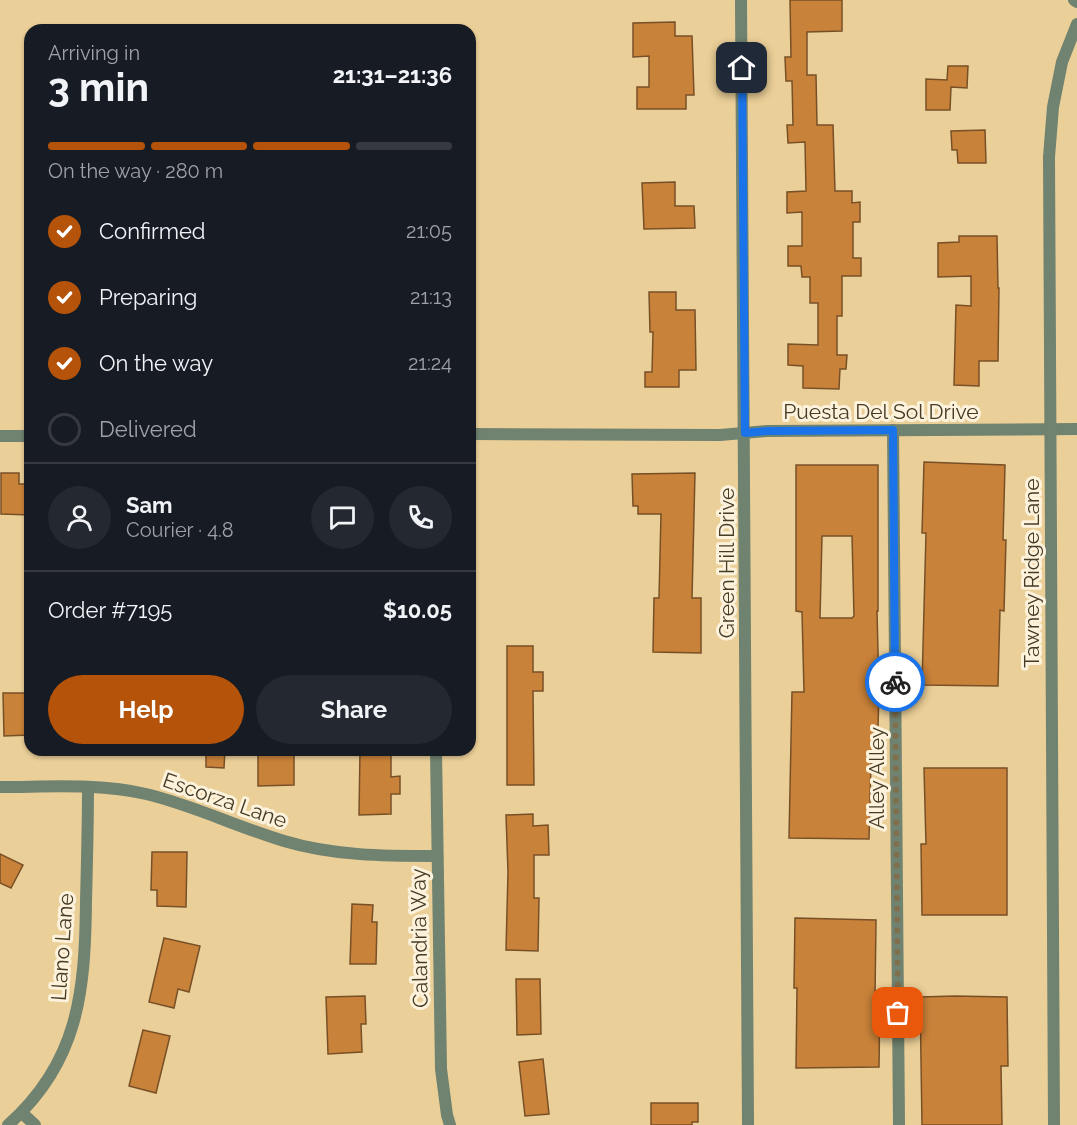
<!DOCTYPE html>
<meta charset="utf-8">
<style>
:root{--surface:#171b24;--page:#242831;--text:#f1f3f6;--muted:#9ea1a6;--line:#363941;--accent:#b45309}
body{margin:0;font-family:Raleway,sans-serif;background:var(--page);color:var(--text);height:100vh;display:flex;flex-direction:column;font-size:22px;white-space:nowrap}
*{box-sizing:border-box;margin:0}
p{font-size:20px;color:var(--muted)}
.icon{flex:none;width:33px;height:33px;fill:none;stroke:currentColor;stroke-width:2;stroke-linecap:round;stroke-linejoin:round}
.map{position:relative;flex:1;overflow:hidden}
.drawer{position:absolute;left:24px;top:24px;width:452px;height:732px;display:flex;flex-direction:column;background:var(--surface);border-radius:18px;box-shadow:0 2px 4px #0004}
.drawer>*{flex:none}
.pin{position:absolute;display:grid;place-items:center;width:51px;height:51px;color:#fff;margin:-26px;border-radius:12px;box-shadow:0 3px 9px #0006}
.courier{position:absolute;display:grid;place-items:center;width:60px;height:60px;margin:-30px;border:4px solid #1a73e8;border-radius:50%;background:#fff;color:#222;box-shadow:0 2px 8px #0007}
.summary em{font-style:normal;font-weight:700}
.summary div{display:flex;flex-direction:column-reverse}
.summary{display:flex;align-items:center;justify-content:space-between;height:102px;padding:0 24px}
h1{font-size:39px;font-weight:700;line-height:45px}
.bar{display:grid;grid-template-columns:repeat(4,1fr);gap:9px 6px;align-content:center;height:72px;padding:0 24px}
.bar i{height:8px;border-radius:4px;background:var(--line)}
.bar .active{background:var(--accent)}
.bar p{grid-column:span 4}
.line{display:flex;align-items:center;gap:15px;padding:0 24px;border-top:2px solid var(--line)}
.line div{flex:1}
.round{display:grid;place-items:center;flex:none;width:63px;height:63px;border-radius:32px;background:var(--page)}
ol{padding:0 24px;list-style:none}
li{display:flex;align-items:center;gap:18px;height:66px}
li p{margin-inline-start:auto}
li .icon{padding:6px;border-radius:50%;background:var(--accent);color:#fff;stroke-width:4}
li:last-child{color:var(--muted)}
li i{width:33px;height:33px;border:3px solid var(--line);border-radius:50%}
.action{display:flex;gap:12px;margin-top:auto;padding:12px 24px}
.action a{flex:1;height:69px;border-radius:36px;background:var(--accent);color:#fff;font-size:24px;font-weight:700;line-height:69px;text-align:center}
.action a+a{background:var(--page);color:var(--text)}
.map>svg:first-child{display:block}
</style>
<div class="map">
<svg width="1077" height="1125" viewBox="0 0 1077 1125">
<rect width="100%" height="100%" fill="#ebcf98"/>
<!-- building -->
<g fill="#c98239" stroke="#785027" stroke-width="1.5" fill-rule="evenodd">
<polygon points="790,0 842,0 842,31 807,32 807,75 816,75 817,125 833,125 835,191 852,191 852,203 860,202 860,222 853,222 853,258 861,258 861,276 842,276 842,316 837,316 837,355 847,355 846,369 840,369 839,389 803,388 803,366 788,365 788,344 818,345 818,303 810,303 810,277 802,277 801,266 788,266 788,246 802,246 802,212 787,213 787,192 806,191 805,142 788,143 787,125 793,125 792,81 786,81 785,57 791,57"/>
<polygon points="675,22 675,36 692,36 694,95 686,95 686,109 637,109 637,87 649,87 649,56 633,57 633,23"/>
<polygon points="948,66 968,66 967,88 951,87 950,110 926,110 926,79 947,80"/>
<polygon points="985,130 986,163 958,163 957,150 952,150 951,131"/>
<polygon points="675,182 675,206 694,206 695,228 644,229 642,183"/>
<polygon points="959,236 997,236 998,288 999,288 998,361 979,361 979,386 954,385 956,305 971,306 971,276 938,277 938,243 959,242"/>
<polygon points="649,292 676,292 676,310 695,310 696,370 679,370 679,387 645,387 645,372 652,372 653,332 650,332"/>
<polygon points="924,462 1005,465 1003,540 1006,540 1004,611 1000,610 998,686 922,685 926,533 922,533"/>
<path d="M796,465H878V611H877L879,692L877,763H871L869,839L789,838L792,692H804L802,612L796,611ZM822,536H852L854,616L852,618H820Z"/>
<polygon points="1,473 19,473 19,484 30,484 30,515 1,514"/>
<polygon points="695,473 692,598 701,598 701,653 653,652 654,598 659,598 661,514 638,514 638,506 633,506 632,474"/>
<polygon points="507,646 533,646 533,672 543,672 543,691 533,691 534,785 507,785"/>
<polygon points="3,693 30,693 30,735 4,736"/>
<polygon points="206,750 225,750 224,768 206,767"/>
<polygon points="258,750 294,750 294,785 258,786"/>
<polygon points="360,750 391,750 391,777 400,776 400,794 391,794 391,814 359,815"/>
<polygon points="924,768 1007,768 1007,915 922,915 921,844 926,844"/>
<polygon points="533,814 533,826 548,825 549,855 534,855 534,898 539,898 538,951 506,950 508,872 506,815"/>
<polygon points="152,852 187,852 186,907 157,906 157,890 151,890"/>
<polygon points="0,854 23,865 11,888 0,883"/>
<polygon points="352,904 373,905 372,922 377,922 376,964 350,964"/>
<polygon points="795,918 876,920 875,997 880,997 879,1067 796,1068 797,988 794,988"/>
<polygon points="164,938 200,946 189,992 178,989 174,1008 149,1002"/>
<polygon points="516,979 540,979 541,1034 517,1035"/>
<polygon points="365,996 366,1024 361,1024 362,1052 328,1054 326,997"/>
<polygon points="955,996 1007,997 1008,1066 1001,1066 1002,1125 922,1125 920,997"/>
<polygon points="143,1030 170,1036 156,1093 129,1086"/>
<polygon points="543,1059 549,1114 525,1116 519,1062"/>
<polygon points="651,1103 698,1103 698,1122 692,1122 692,1125 651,1125"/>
</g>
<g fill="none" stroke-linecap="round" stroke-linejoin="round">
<!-- minor -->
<g stroke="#708270" stroke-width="12">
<polyline points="741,0 748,1125"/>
<polyline points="1074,0 1077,2"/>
<polyline points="893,430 899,1125"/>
<polyline points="470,434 720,435 767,431 1077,429"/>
<polyline points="0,436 30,436"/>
<polyline points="436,750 441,1069 447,1115 450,1125"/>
<path d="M0,787C48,787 98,783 146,794C193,805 237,827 284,841C334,856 385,856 437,856"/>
<polyline points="22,1113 35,1125"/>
<path d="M8,1125C79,1062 85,991 86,901C87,863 88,825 88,787"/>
</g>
<!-- tertiary -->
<polyline stroke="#708270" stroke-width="12" points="1054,1125 1049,157 1053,107 1062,62 1077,24"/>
</g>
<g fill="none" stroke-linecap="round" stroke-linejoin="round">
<!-- done -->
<polyline stroke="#806f4d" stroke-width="6" stroke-dasharray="0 10.8" points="895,682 898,1013"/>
<!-- route -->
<polyline stroke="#1a73e8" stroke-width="8" points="742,68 745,433 767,431 893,430 895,682"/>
</g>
<g text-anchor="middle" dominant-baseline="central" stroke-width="6" stroke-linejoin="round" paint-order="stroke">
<!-- street labels -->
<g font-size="21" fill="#463b25" stroke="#fdf2dc">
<text x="881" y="411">Puesta Del Sol Drive</text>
<text transform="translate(726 563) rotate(-90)">Green Hill Drive</text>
<text transform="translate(1031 573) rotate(-90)">Tawney Ridge Lane</text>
<text transform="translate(876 778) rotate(-90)">Alley Alley</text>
<text transform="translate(225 800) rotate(19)">Escorza Lane</text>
<text transform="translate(419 938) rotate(-91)">Calandria Way</text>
<text transform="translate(62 947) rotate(-86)">Llano Lane</text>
</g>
</g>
</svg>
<div class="pin" style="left:898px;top:1013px;background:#ea580c"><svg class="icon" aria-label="bag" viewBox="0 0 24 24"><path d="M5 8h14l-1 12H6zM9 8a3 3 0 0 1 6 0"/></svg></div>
<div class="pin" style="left:742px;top:68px;background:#1f2937"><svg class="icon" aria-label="home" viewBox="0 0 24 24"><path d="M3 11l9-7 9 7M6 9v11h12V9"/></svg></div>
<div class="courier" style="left:895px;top:682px"><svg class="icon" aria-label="bike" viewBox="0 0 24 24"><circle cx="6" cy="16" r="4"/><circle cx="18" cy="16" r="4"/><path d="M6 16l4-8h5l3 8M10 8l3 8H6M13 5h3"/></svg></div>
<section class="drawer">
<div class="summary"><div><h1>3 min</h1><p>Arriving in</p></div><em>21:31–21:36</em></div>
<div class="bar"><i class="active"></i><i class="active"></i><i class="active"></i><i></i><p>On the way · 280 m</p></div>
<ol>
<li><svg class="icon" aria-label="check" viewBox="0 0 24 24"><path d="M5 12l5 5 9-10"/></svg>Confirmed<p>21:05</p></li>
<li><svg class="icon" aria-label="check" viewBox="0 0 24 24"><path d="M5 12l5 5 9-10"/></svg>Preparing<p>21:13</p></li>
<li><svg class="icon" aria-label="check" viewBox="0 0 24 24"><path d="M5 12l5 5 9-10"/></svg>On the way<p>21:24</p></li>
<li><i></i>Delivered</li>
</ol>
<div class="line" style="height:108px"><a class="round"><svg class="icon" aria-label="person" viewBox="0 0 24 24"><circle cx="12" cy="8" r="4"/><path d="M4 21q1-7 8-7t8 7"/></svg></a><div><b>Sam</b><p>Courier · 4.8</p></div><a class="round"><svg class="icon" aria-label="chat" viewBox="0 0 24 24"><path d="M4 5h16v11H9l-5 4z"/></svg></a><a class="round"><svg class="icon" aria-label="phone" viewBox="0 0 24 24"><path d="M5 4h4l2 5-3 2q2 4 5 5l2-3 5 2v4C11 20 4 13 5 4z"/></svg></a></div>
<div class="line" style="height:78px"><div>Order #7195</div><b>$10.05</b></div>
<div class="action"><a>Help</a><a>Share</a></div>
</section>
</div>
